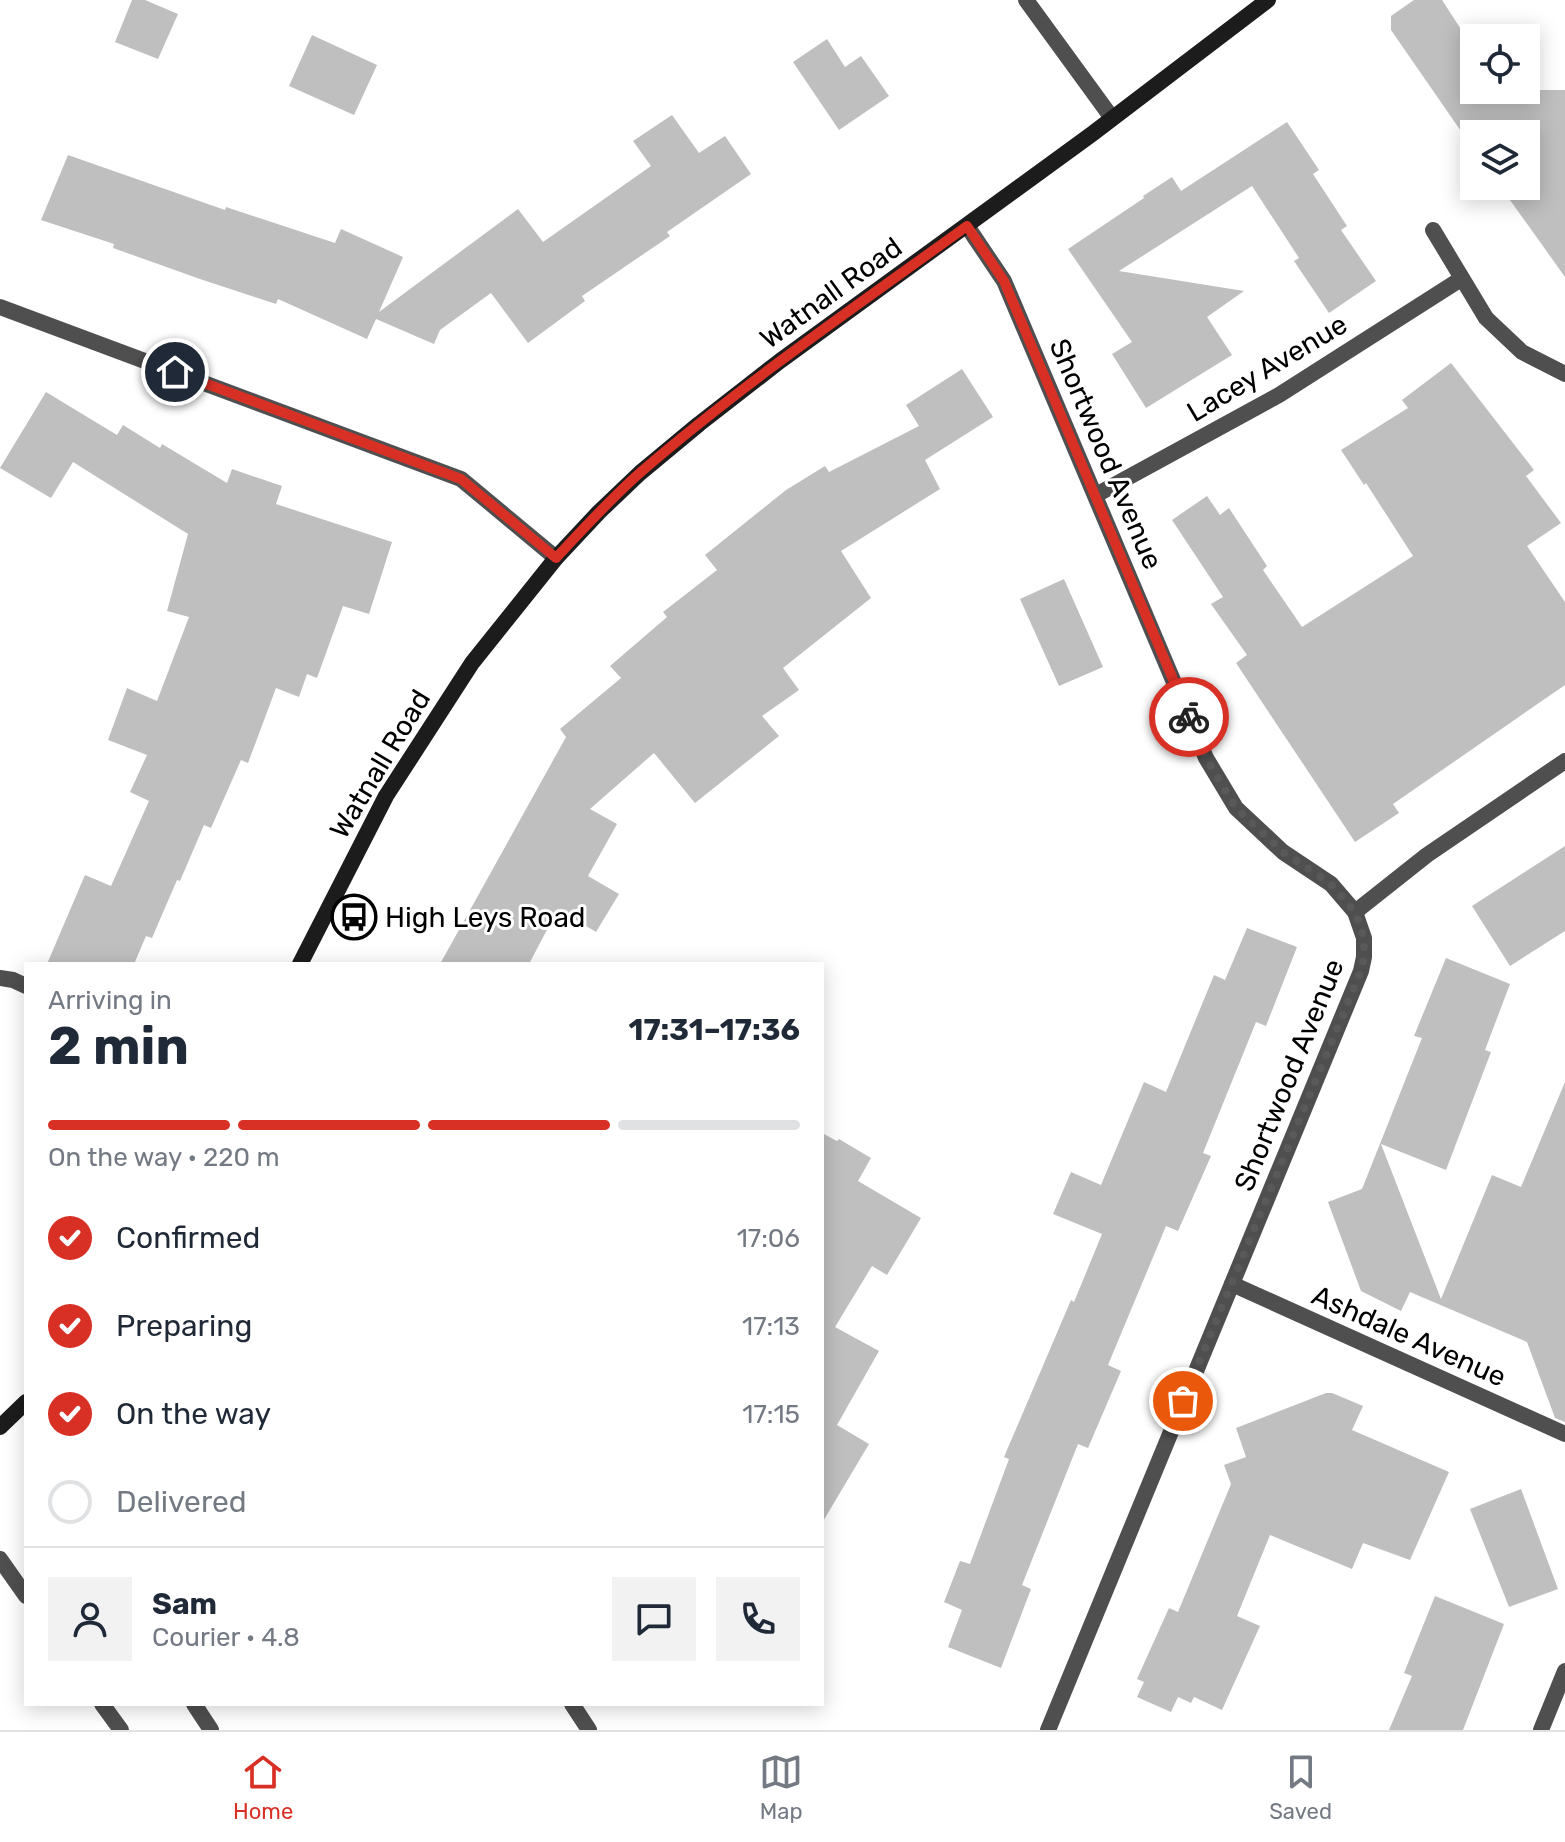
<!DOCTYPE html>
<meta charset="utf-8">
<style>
:root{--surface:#fff;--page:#f2f2f3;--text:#1f2937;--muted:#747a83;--line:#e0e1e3;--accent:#d93025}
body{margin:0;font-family:Rubik,sans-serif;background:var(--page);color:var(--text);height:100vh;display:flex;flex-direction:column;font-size:30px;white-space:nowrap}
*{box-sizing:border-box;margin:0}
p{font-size:26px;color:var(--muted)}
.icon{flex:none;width:44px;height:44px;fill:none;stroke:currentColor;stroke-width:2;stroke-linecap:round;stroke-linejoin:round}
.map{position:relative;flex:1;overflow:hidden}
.drawer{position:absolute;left:24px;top:962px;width:800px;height:744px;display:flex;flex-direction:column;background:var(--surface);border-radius:0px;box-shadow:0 4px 20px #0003}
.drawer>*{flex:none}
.tools{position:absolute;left:1460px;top:24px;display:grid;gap:16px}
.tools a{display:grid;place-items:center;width:80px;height:80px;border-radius:0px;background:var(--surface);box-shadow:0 4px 20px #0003;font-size:40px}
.pin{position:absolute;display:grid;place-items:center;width:68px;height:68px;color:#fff;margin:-34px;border:4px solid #fff;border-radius:50%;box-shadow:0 2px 8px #0007}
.courier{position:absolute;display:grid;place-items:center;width:80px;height:80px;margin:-40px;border:6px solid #d93025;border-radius:50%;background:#fff;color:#222;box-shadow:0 2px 10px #0007}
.summary em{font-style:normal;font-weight:700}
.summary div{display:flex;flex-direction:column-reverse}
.summary{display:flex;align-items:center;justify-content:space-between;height:136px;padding:0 24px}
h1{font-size:52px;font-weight:700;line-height:60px}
.bar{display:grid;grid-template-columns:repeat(4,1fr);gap:12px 8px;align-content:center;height:96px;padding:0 24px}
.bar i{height:10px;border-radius:6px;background:var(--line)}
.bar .on{background:var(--accent)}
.bar p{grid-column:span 4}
.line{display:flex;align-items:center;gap:20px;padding:0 24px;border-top:2px solid var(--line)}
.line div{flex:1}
.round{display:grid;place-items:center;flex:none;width:84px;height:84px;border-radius:0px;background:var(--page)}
ol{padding:0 24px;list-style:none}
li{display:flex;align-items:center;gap:24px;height:88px}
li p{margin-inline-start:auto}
li .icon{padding:8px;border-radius:50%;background:var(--accent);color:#fff;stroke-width:4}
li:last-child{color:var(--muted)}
li i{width:44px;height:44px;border:4px solid var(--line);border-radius:50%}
.dock{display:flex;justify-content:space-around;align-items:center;height:112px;border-top:2px solid var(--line);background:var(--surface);font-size:22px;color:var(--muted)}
.dock a{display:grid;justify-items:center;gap:4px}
.dock .on{color:var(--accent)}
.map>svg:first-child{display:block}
</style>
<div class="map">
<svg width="1565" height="1730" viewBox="0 0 1565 1730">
<rect width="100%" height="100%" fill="#fff"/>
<!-- building -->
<g fill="#bfbfbf">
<polygon points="132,0 145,0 178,14 158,59 115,42"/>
<polygon points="1414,0 1442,0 1468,40 1484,29 1489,38 1474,38 1474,90 1565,90 1565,277 1500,186 1526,186 1526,134 1474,134 1474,150 1391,30 1391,16"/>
<polygon points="312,35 377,65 354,115 289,86"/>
<polygon points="827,39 845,67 861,56 889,96 839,130 793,62"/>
<polygon points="672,115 699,153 725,136 751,174 667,232 670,236 582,296 585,301 528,343 491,293 440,330 434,344 376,319 367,339 278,299 276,304 200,279 113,248 114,244 41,220 68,155 225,210 226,207 335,243 341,229 403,257 379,312 518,209 543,242 651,166 633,141"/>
<polygon points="1287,122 1319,170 1313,174 1347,226 1341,230 1376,281 1329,313 1294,261 1299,258 1252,186 1119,271 1244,291 1207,317 1232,355 1146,408 1112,354 1132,342 1068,249 1144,198 1143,196 1172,177 1181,191"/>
<polygon points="1451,363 1534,470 1526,476 1561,523 1527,546 1565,602 1565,685 1393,804 1399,813 1355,842 1236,663 1247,655 1211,604 1223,597 1172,520 1207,496 1220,515 1229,508 1267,566 1263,570 1302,627 1413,556 1366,483 1364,485 1341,450 1408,408 1402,400"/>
<polygon points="962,369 993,417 925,460 940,489 841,551 871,598 783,668 799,690 762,716 779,736 695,803 654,753 590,809 617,824 588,876 619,894 596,932 558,909 530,962 514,964 440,964 566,737 560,729 621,678 610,666 667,617 663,612 717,570 705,555 786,490 825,466 829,472 919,426 906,405"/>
<polygon points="46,392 117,435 123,425 160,448 162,444 227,483 232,469 282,486 276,504 392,542 369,614 343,606 317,678 307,674 299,697 276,688 248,763 241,760 211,828 204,825 180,881 177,880 152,938 146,936 134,964 47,964 85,875 111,886 149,801 130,792 147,755 108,740 127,688 157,701 189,617 167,611 188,534 73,462 51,498 0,468"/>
<polygon points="1064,579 1103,667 1059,686 1020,599"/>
<polygon points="1565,846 1565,931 1510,966 1472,906"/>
<polygon points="1247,928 1297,947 1266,1026 1256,1022 1203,1153 1211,1156 1178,1231 1166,1226 1108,1365 1121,1371 1088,1448 1078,1444 1022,1585 1031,1589 1001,1668 948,1647 962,1610 944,1602 960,1561 970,1564 1009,1459 1004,1457 1071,1300 1074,1302 1102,1234 1053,1214 1071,1172 1101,1185 1144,1082 1166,1092 1214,975 1225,980"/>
<polygon points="1446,958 1510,984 1485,1050 1491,1052 1446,1170 1381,1144 1441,1299 1492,1175 1521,1187 1565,1082 1565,1422 1555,1418 1527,1342 1410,1292 1401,1311 1361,1291 1328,1202 1362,1189 1422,1038 1414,1036"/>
<polygon points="822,1133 837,1141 839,1139 871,1158 858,1181 921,1218 887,1275 872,1266 835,1327 879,1351 837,1425 869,1444 822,1523"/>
<polygon points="1326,1393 1332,1393 1363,1406 1352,1430 1449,1472 1410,1560 1363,1543 1352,1569 1270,1535 1237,1616 1260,1626 1222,1710 1194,1697 1191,1703 1178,1697 1171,1712 1137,1697 1144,1682 1137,1679 1169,1608 1178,1612 1231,1484 1224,1465 1246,1457 1236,1428"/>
<polygon points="1521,1489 1558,1589 1509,1607 1470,1509"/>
<polygon points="1435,1596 1504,1624 1463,1730 1389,1730 1412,1676 1404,1673"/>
</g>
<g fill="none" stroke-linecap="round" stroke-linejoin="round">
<!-- lane -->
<g stroke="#4f4f4f" stroke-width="16">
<polyline points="1026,0 1112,118"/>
<polyline points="194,1704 211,1730"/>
<polyline points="572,1704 589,1730"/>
</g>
<!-- street -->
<g stroke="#4f4f4f" stroke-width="16">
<polyline points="967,226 1004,281 1206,758 1236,808 1283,852 1331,884 1355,912 1364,938 1364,957 1361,971 1048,1730"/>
<polyline points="1433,230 1486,318 1522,352 1565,374"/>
<polyline points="0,307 461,479 556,558"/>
<polyline points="1096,495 1279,395 1461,279"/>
<polyline points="1355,912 1427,855 1565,761"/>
<polyline points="0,978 13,980 26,986"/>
<polyline points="1232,1284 1565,1434"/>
<polyline points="0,1559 26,1596"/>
<polyline points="102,1704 121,1730"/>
<polyline points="1541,1730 1565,1671"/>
</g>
<!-- secondary -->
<g stroke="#1c1c1c" stroke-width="16">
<polyline points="300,964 386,796 472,663 556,558 599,512 640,473 699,424 780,361 1092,134 1268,0"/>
<polyline points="0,1427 26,1402"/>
</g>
</g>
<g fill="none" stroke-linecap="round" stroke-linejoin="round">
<!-- done -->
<polyline stroke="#595959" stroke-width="8" stroke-dasharray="0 14.4" points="1183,1401 1361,971 1364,957 1364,938 1355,912 1331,884 1283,852 1236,808 1206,758 1189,717"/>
<!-- route -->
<path stroke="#d93025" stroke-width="10" d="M175,372L461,479L556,558C584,528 611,498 642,471C745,382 858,305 967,226L1004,281L1189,717"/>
</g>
<!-- icons -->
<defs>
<g id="bus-ring" transform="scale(2.3)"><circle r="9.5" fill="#fff" stroke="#000" stroke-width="1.5"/><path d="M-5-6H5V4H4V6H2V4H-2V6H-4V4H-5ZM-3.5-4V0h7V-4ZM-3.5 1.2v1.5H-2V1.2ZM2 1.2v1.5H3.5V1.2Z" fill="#000"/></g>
</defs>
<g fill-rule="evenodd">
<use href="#bus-ring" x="354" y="917"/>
</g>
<g text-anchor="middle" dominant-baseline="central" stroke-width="6" stroke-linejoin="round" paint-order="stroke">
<!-- street labels -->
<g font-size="28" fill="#000" stroke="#fff">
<text transform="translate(831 293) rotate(-36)">Watnall Road</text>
<text transform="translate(1267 368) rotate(-31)">Lacey Avenue</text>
<text transform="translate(1106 454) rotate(67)">Shortwood Avenue</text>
<text transform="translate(380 764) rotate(-59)">Watnall Road</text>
<text transform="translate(1289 1075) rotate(-68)">Shortwood Avenue</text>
<text transform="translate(1409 1336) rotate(24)">Ashdale Avenue</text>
</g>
<!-- poi labels -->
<g font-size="28" fill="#000" stroke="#fff" text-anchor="start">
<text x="385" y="917">High Leys Road</text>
</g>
</g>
</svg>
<div class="tools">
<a><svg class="icon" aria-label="locate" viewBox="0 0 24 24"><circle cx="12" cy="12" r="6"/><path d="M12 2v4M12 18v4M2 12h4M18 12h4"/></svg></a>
<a><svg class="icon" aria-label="layers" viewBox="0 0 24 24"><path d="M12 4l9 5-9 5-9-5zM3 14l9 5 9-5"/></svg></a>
</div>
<div class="pin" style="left:1183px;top:1401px;background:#ea580c"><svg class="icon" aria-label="bag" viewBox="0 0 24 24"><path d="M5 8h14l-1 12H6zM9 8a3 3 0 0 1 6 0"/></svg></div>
<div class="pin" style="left:175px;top:372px;background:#1f2937"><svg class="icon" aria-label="home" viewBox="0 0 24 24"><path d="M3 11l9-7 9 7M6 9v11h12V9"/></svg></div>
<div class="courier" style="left:1189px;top:717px"><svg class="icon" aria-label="bike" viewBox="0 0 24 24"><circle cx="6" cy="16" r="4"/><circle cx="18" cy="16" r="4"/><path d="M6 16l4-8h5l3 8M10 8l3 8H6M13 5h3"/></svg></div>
<section class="drawer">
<div class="summary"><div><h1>2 min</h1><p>Arriving in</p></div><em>17:31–17:36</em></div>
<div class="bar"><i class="on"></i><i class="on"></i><i class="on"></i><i></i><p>On the way · 220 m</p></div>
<ol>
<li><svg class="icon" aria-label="check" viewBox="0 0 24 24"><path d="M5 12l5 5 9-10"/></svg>Confirmed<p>17:06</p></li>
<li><svg class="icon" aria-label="check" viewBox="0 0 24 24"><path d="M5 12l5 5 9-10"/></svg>Preparing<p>17:13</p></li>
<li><svg class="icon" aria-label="check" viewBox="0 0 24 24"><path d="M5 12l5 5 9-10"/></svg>On the way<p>17:15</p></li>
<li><i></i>Delivered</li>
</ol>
<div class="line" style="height:144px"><a class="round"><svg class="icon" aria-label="person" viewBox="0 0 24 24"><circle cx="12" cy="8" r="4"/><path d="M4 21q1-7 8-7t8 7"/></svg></a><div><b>Sam</b><p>Courier · 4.8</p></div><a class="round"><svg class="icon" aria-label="chat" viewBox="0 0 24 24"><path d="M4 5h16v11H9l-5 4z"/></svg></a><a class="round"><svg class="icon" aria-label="phone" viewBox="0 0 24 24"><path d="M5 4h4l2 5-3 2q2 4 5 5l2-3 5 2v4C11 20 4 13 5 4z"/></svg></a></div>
</section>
</div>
<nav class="dock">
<a class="on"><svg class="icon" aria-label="home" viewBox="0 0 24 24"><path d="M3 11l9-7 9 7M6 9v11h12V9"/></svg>Home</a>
<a><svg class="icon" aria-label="map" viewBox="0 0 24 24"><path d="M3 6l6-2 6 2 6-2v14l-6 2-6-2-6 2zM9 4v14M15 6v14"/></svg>Map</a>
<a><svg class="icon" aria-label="saved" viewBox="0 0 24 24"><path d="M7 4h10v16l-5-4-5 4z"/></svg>Saved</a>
</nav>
